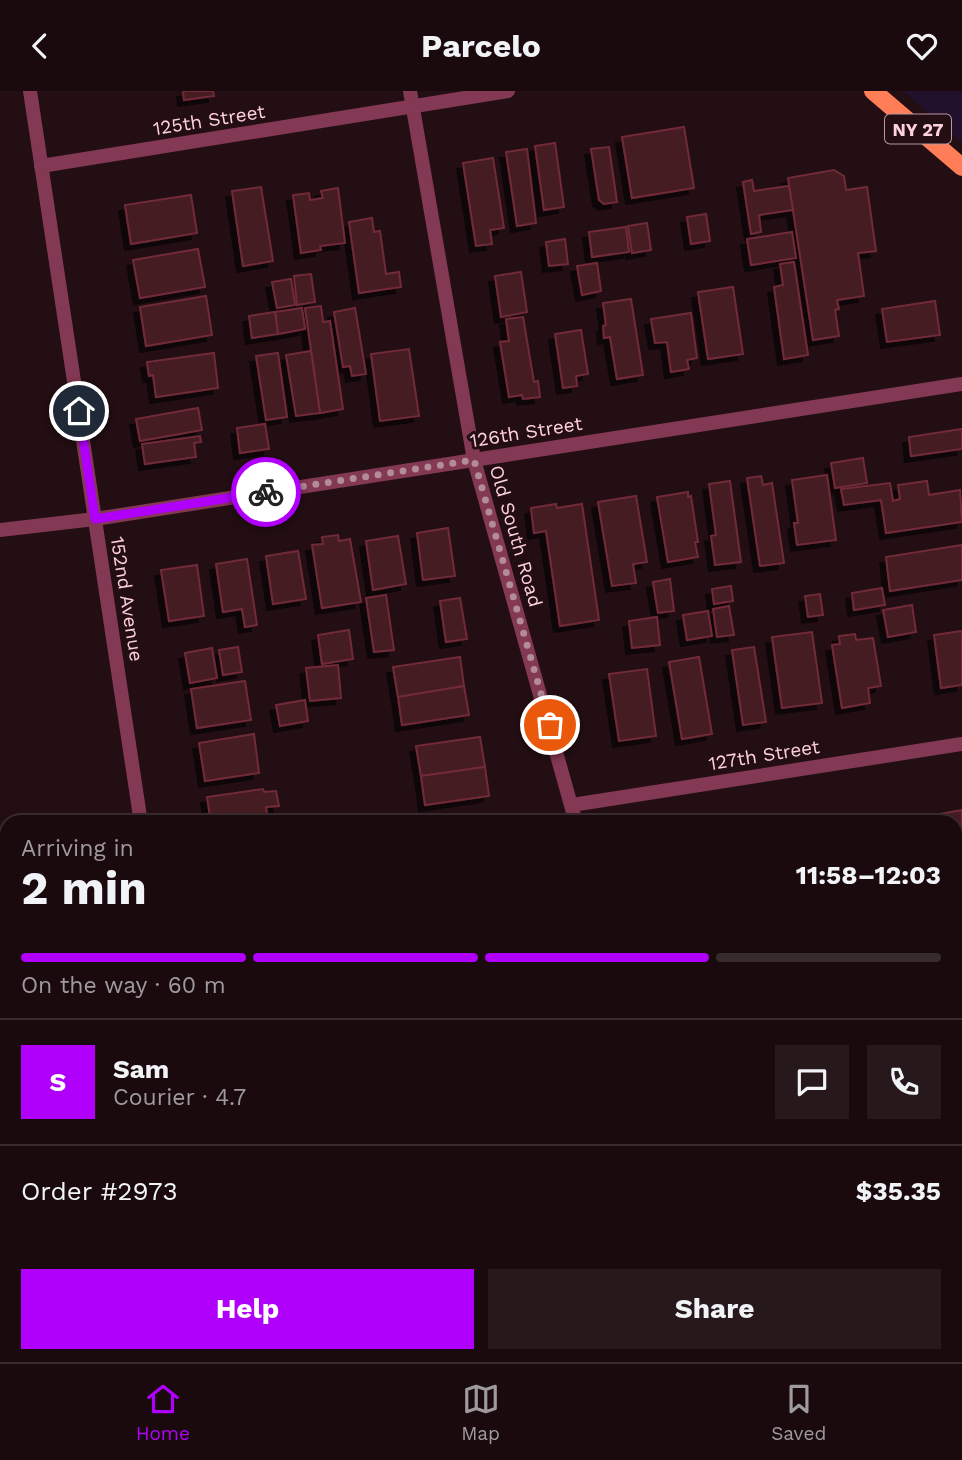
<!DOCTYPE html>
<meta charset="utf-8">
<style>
:root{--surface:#1a0a0e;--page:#27181c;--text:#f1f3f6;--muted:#9f9a9e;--line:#382b2e;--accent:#b000fb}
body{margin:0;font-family:"Work Sans",sans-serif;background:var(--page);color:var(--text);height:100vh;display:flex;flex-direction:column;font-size:26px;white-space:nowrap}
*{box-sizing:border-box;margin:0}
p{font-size:23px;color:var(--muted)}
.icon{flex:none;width:38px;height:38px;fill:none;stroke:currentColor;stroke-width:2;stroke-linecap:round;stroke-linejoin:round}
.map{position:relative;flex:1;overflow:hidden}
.sheet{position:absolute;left:0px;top:724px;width:962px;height:548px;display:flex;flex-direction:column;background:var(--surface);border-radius:21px 21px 0 0;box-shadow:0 4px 10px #0003,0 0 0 2px var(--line)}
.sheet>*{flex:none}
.pin{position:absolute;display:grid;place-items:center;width:60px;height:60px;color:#fff;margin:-30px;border:4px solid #fff;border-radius:50%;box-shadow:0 2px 7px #0007}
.courier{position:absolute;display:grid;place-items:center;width:70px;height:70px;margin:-35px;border:5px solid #b000fb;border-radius:50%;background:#fff;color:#222;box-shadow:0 2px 9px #0007}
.overview em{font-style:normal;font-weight:700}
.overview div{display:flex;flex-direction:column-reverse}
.overview{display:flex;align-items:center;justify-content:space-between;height:119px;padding:0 21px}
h1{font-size:46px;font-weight:700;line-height:52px}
.bar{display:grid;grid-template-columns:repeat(4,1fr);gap:10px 7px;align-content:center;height:84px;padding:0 21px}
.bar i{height:9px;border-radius:5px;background:var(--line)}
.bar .current{background:var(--accent)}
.bar p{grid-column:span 4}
.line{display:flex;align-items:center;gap:18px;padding:0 21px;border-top:2px solid var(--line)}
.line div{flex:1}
.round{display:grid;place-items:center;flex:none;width:74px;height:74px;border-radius:0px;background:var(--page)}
.button{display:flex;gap:14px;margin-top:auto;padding:14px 21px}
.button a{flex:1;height:80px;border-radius:0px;background:var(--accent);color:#fff;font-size:28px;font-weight:700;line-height:80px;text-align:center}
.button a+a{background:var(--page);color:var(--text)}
header{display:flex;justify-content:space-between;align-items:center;height:91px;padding:0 21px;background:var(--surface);font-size:32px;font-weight:700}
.dock{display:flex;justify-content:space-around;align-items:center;height:98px;border-top:2px solid var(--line);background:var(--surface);font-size:19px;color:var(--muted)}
.dock a{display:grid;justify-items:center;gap:4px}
.dock .current{color:var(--accent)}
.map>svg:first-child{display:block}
</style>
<header><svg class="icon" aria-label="back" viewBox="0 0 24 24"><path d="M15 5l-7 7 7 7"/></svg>Parcelo<svg class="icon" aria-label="heart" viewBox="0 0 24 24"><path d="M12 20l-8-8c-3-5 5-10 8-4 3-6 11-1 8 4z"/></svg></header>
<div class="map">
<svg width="962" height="1271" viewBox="0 0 962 1271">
<defs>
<filter id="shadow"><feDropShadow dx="-6" dy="6" stdDeviation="0" flood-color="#0009"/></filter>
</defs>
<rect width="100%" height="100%" fill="#230e13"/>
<!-- green -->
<g fill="#21112d">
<polygon points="903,0 962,0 962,51"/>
<polygon points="0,1207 7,1220 7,1265 31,1265 34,1271 0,1271"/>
</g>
<!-- building -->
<g fill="#441a22" stroke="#712b39" stroke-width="2" filter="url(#shadow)">
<polygon points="183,0 213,0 214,5 184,9"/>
<polygon points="684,36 694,97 632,107 622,46"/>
<polygon points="555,52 564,116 544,119 535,55"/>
<polygon points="609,56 617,111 604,113 599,109 591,58"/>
<polygon points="527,58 536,132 517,135 506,61"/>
<polygon points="493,67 504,137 490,139 492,153 476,155 463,72"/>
<polygon points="834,79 844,85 846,99 867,96 876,160 858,162 864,205 837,209 839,218 835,219 839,245 813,249 788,87"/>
<polygon points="752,89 754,100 789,95 793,119 759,124 761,141 751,143 743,91"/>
<polygon points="261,96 273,170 243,175 232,100"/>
<polygon points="338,97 345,152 320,155 321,159 301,162 293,104 309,102 310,109 323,107 321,100"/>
<polygon points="191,104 197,142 131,153 125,114"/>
<polygon points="706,123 710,150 691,153 687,126"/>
<polygon points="372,127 374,141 380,140 386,183 399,181 401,196 359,202 349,131"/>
<polygon points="647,132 651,159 632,162 628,135"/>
<polygon points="626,136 629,161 592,166 589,141"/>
<polygon points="792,141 796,167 751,174 747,148"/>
<polygon points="565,148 568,173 549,175 546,151"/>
<polygon points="198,158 205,196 140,207 133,169"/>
<polygon points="794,171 808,264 784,268 774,196 783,194 780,173"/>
<polygon points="597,172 601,200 582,204 577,175"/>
<polygon points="521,181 527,221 501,226 495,185"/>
<polygon points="311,183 315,211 297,214 294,185"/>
<polygon points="291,188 295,214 277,217 272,191"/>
<polygon points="733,196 743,263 708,268 698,201"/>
<polygon points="206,205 212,244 146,255 140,216"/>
<polygon points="631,208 643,284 617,288 610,246 604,247 603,235 606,234 603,212"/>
<polygon points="935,210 940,244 887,251 882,218"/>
<polygon points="321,215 323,231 330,230 343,318 320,322 305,217"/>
<polygon points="302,217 305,238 278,243 275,221"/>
<polygon points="355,217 366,283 352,285 350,275 343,276 334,221"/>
<polygon points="275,221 278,243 252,247 249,225"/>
<polygon points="691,222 697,267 687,269 689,278 671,281 667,251 655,252 651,228"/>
<polygon points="523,226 534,291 538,290 540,306 523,308 522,304 509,306 500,251 509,250 506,228"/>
<polygon points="581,239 588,283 576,285 577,295 563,297 555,243"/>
<polygon points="409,258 419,325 380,330 371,263"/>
<polygon points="311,260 320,322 296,325 286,264"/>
<polygon points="214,262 218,297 156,306 153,284 149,285 147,271"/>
<polygon points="278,262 287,326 266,329 256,265"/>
<polygon points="198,317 202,339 140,350 136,328"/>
<polygon points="265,333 269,358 240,362 237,337"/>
<polygon points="962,338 962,358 911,365 909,346"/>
<polygon points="200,345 201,351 194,352 196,366 145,373 142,353"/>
<polygon points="863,367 867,392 835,397 831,372"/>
<polygon points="827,384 836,449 797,454 794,432 798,432 792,389"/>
<polygon points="761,385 763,394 772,392 784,472 760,475 747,387"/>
<polygon points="730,390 741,471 715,474 711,445 716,444 709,393"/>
<polygon points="927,390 929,404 960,399 962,431 886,442 881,409 844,414 841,398 890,392 893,410 900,408 898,394"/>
<polygon points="688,401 688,406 691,405 698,451 695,451 698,466 668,471 657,406"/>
<polygon points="636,405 647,471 633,473 636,492 612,495 598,411"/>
<polygon points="556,413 557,417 582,413 599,529 560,535 546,440 534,442 531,417"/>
<polygon points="448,437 455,485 423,489 417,442"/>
<polygon points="338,444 339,450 350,448 361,511 322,517 312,454 323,453 322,446"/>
<polygon points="398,445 406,493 373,499 366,450"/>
<polygon points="962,454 962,489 890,500 886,466"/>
<polygon points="298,460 306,508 273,513 266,465"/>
<polygon points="247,468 257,534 245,536 242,518 223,521 216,473"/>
<polygon points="197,474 204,525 169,530 161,479"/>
<polygon points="670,488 674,520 658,522 653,491"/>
<polygon points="731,495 733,510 714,513 712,498"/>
<polygon points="882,497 885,514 854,519 852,502"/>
<polygon points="820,503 823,524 808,526 805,505"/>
<polygon points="386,504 394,559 374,561 366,507"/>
<polygon points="460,507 467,548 446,551 440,510"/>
<polygon points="912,514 916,541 888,546 883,519"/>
<polygon points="729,515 734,544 717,546 713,518"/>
<polygon points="708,520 712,545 687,549 683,524"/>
<polygon points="657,526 660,554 632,557 629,530"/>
<polygon points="349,539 353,568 322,573 318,544"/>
<polygon points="962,540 962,594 941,597 934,544"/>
<polygon points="812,541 822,612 782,617 772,546"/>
<polygon points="855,543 856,549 873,547 881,595 868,597 870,612 842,617 832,554 840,553 839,545"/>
<polygon points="238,556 242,581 223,584 219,559"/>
<polygon points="754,556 766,631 743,634 732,559"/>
<polygon points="212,557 217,587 190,592 185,562"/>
<polygon points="460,566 464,595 398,606 393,576"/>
<polygon points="699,566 712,643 682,648 669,571"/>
<polygon points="338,574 341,607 310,610 306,577"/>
<polygon points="647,578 656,645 619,650 609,583"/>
<polygon points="245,590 251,629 197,637 191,598"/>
<polygon points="464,595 469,624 402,634 398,606"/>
<polygon points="305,609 308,630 280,635 276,614"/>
<polygon points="254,643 259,682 205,690 199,652"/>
<polygon points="480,646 485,676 421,685 416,655"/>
<polygon points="485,676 489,705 425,714 421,685"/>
<polygon points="263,698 264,701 276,700 279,715 266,716 268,732 211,732 207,706"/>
<polygon points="962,719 962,758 956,759 956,732 891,732"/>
<polygon points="502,726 503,732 464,732"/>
<polygon points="962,801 962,840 956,841 956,802"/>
<polygon points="962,873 962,912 959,913 956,874"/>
<polygon points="956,1146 959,1146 962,1170 962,1196 956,1197"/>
<polygon points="962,1204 962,1234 956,1235 956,1205"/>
<polygon points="431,1265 460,1265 461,1271 431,1271"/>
<polygon points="495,1265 515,1265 515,1269 496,1271"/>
<polygon points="738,1265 758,1265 758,1271 739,1271"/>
<polygon points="797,1265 835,1267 836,1271 798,1271"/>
<polygon points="855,1265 908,1265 909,1271 856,1271"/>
</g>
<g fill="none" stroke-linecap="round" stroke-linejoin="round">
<!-- service -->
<g stroke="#833853" stroke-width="14">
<polyline points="0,439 95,428"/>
<polyline points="0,902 7,935"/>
<polyline points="90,1265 92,1271"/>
</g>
<!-- minor -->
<g stroke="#833853" stroke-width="14">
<polyline points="30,0 141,732"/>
<polyline points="410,0 474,369 576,732"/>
<polyline points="41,75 508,0"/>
<polyline points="95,428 962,293"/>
<polyline points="572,714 962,653"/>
<polyline points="956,1019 962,1018"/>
<polyline points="222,1265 223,1271"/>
<polyline points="688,1265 689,1271"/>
</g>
<!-- primary -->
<polyline stroke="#ff7d57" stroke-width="18" points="873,0 962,76"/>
</g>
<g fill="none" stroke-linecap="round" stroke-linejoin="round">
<!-- done -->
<polyline stroke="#b28c96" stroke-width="7" stroke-dasharray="0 12.6" points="266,401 474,369 550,634"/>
<!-- route -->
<polyline stroke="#b000fb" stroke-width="9" points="79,320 95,428 266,401"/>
</g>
<g text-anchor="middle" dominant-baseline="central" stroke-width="6" stroke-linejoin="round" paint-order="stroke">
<!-- shield labels -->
<rect fill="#230e13" stroke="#bd96a0" stroke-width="2" x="885" y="23.5" width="66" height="29" rx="5"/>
<g font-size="18" font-weight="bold" fill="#ffd0dd">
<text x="918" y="38">NY 27</text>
</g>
<!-- street labels -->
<g font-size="19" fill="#ffd0dd" stroke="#230e13">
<text transform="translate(209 29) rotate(-9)">125th Street</text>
<text transform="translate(526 341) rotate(-9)">126th Street</text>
<text transform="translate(516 445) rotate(74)">Old South Road</text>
<text transform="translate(127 508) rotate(81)">152nd Avenue</text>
<text transform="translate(764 664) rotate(-9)">127th Street</text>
</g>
</g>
</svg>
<div class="pin" style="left:550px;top:634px;background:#ea580c"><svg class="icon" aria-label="bag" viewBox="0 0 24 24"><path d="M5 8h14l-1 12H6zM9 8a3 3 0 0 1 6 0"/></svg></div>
<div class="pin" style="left:79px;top:320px;background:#1f2937"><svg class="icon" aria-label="home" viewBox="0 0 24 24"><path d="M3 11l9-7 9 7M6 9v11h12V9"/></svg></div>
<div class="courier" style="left:266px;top:401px"><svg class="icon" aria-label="bike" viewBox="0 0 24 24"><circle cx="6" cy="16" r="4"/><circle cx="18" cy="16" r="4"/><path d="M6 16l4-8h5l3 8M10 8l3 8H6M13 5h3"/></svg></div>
<section class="sheet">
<div class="overview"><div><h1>2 min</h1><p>Arriving in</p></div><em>11:58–12:03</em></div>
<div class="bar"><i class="current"></i><i class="current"></i><i class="current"></i><i></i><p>On the way · 60 m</p></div>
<div class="line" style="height:126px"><b class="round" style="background:var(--accent);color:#fff">S</b><div><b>Sam</b><p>Courier · 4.7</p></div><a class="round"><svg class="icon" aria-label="chat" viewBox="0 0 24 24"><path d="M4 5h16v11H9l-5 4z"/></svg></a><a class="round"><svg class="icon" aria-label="phone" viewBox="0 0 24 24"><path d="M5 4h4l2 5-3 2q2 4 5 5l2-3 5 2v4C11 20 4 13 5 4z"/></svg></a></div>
<div class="line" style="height:91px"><div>Order #2973</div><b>$35.35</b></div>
<div class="button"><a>Help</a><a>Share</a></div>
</section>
</div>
<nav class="dock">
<a class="current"><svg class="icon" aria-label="home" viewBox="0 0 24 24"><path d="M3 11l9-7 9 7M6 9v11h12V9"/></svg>Home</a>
<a><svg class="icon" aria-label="map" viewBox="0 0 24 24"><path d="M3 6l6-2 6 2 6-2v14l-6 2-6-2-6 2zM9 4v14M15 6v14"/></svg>Map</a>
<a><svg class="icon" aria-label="saved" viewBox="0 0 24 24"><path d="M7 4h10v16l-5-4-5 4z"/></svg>Saved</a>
</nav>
